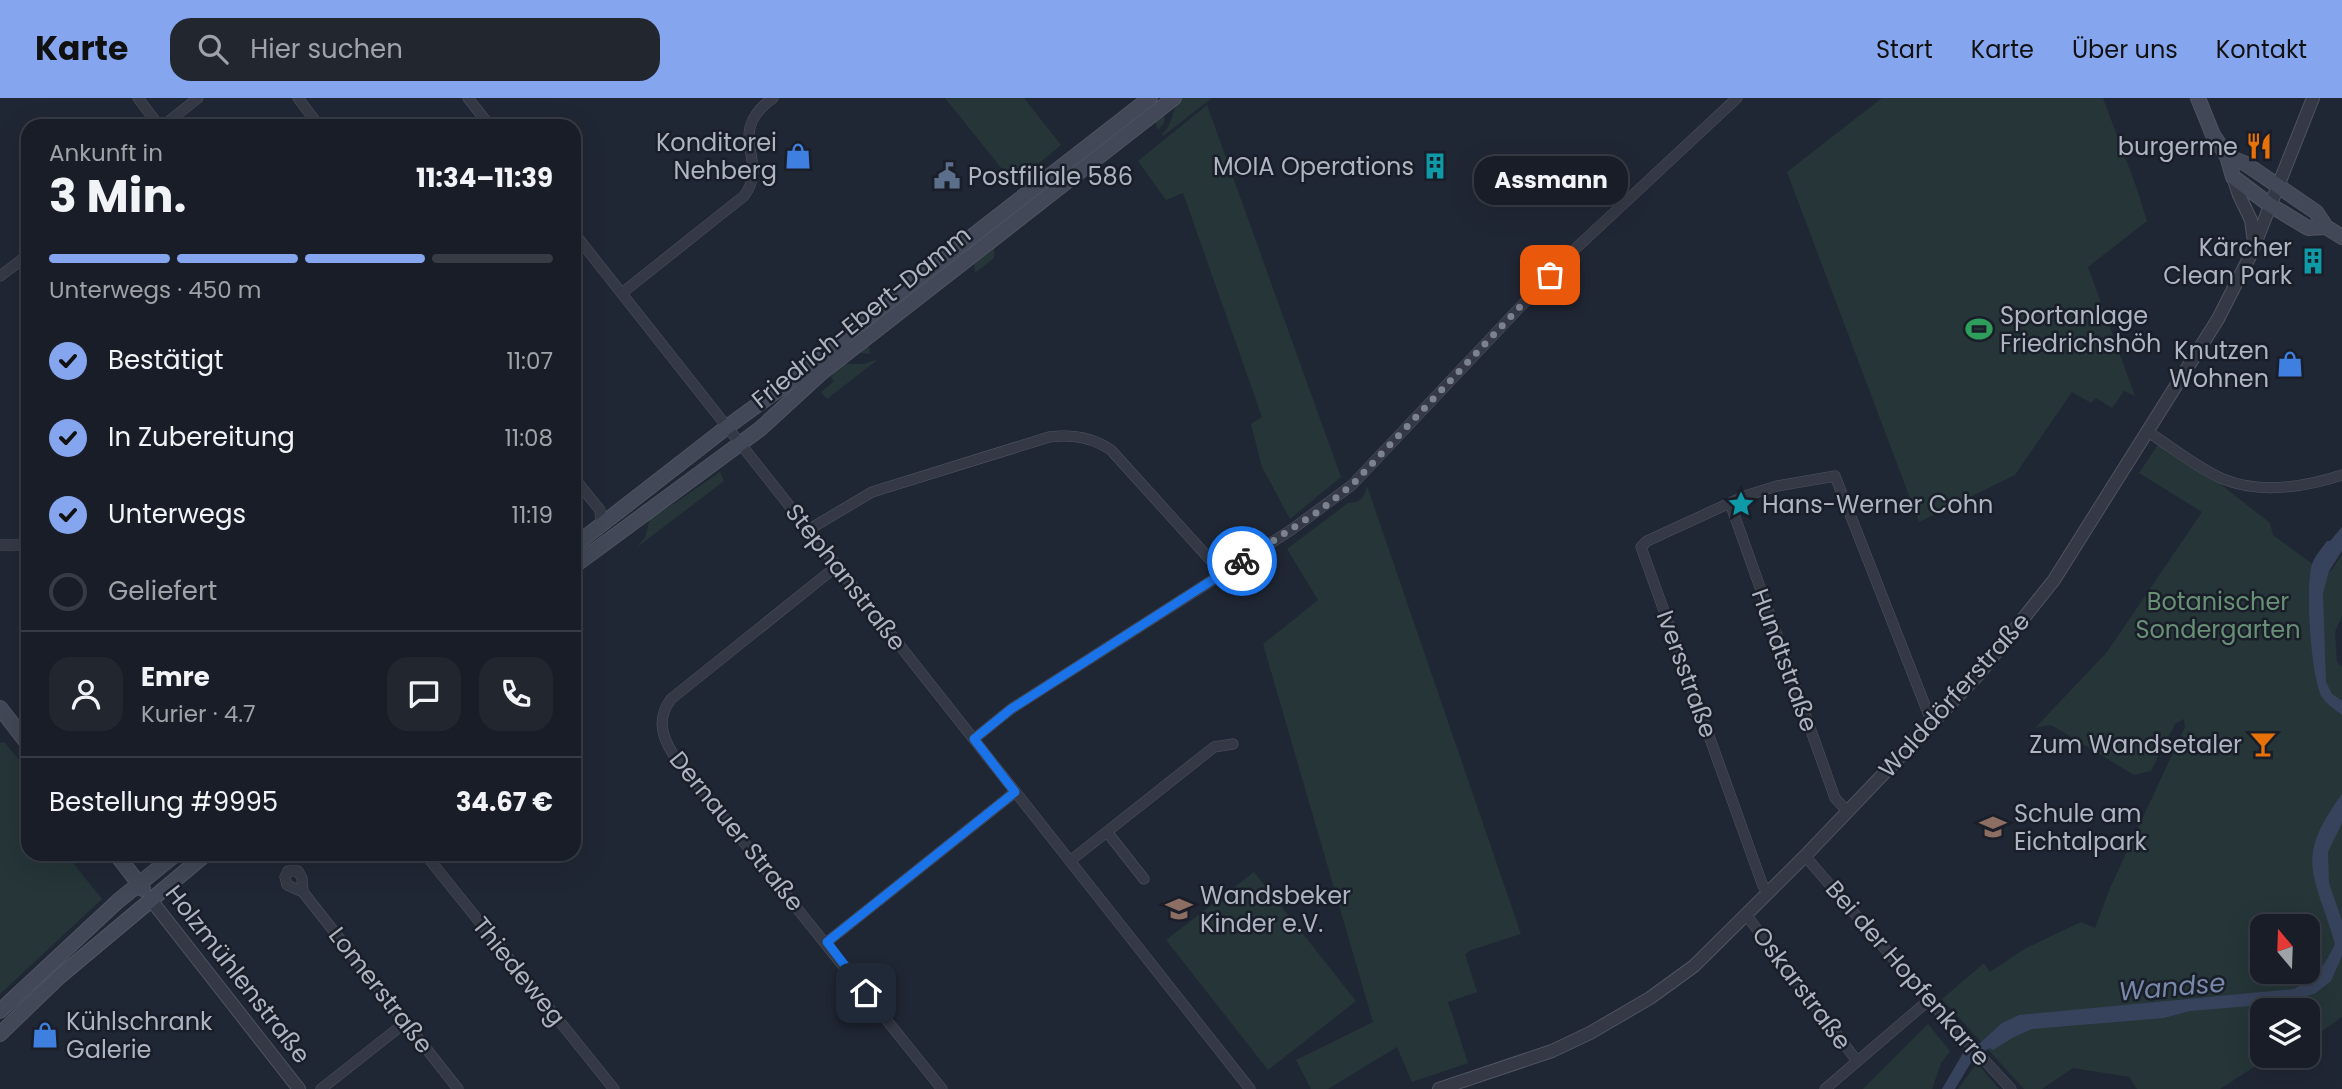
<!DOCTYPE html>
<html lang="de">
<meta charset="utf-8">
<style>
:root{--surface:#181d27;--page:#21262f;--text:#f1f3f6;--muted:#9fa2a7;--line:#363b44;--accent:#85a6ef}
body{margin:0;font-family:Poppins,sans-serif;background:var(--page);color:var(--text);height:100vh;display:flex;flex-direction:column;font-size:26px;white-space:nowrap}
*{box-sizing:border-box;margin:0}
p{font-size:23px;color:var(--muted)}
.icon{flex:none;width:38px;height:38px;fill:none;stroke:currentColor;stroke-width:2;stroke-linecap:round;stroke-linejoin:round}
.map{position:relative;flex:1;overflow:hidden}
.drawer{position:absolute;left:21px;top:21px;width:560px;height:742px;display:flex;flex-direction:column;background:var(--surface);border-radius:21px;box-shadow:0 7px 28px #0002,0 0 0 2px var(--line)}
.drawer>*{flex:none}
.needle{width:46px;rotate:341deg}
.controls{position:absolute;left:2250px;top:816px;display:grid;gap:14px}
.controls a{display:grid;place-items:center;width:70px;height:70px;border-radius:14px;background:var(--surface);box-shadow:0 7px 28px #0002,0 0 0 2px var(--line);font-size:35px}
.pin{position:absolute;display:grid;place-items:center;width:60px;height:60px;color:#fff;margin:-30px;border-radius:14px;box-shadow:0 4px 10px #0006}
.courier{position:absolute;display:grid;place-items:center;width:70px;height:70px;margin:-35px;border:5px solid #1a73e8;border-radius:50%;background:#fff;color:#222;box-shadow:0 2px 9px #0007}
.bubble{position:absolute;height:49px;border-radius:21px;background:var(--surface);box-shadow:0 7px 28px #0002,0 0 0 2px var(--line);font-size:23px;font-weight:700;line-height:49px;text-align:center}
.headline em{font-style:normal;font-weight:700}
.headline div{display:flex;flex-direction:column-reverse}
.headline{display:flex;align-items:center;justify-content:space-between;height:119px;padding:0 28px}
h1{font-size:46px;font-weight:700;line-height:52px}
.bar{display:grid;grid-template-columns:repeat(4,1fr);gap:10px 7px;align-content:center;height:84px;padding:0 28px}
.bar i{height:9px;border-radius:5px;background:var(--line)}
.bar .selected{background:var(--accent)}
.bar p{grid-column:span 4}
.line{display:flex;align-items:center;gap:18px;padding:0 28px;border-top:2px solid var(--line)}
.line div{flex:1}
.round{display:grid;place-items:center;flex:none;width:74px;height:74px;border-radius:21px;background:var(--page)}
ol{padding:0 28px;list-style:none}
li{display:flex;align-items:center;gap:21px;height:77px}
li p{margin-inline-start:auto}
li .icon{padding:7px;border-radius:50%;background:var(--accent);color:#111;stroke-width:4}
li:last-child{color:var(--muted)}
li i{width:38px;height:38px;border:4px solid var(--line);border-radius:50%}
header{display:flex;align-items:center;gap:42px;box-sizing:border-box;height:98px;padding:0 35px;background:var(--accent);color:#111}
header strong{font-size:33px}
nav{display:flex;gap:38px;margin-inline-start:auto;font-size:24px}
.search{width:490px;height:63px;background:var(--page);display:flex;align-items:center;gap:18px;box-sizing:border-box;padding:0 24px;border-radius:21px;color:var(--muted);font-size:26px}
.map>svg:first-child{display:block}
</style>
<header>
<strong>Karte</strong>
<div class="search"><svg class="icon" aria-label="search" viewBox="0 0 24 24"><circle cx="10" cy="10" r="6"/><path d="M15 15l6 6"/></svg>Hier suchen</div>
<nav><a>Start</a><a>Karte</a><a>Über uns</a><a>Kontakt</a></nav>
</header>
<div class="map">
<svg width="2342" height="991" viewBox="0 0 2342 991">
<rect width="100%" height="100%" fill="#202734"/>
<!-- green -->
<g fill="#253538" fill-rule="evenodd">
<polygon points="945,0 1024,0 1061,47 1014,86"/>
<path d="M1181,0H1212L1163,38L1162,36C1174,26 1171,11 1181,0Z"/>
<polygon points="1882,0 2103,0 2137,91 2147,123 2088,169 2135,298 2124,293 2112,310 2096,300 2091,305 2072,294 2015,377 1919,424 1787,74"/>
<polygon points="1207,7 1341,379 1290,421 1262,369 1251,326 1262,319 1183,95 1166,102 1138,63"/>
<polygon points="1165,13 1164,25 1158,32 1155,24 994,151 994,160 975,175 974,166 869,248 870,256 861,255 860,253"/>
<polygon points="875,262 876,263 827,301 821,294 834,283 831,279 842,266 863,266"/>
<path d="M2159,345L2219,385L2265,421L2270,425L2273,437L2311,465L2331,473L2342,456V518L2335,534L2337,564L2342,569V919L2318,936L2308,923V912H2263V957L2268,960L2220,991H2137L2129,979L2073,970L2042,991H2024L1942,901L1984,865L1990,874L2026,850L2081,824L2095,830L2110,790L2185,629L2184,621L2175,626L2151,673L2134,677L2058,631L2050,627L2035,630L2107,554L2202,414L2139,375ZM2263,828H2308V873H2263Z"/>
<polygon points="720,374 724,383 636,450 645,440 650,420 675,405"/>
<path d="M1367,388L1521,836L1471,852L1465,856L1477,894L1448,904L1468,965L1412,984L1397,949L1328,991H1311L1296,962L1373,924L1263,546L1318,502L1287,451L1348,405C1360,405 1365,399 1367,388Z"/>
<polygon points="4,644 28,672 28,756 84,756 73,765 102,801 0,896 0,645"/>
<polygon points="1254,774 1356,903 1268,972 1166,842"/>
<polygon points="1928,926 1950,953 1941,965 1932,991 1863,991"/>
<polygon points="1977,965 1999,991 1958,991"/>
</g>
<!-- water -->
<g fill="#37435c">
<path d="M2342,429V453L2329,473L2323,495L2326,584L2332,596L2342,603V617C2336,612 2326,606 2322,599C2311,579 2305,489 2312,466C2315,458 2322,450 2327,443H2330Z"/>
<path d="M2342,696V725L2328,754L2329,785L2342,823V858L2331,883L2316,895L2285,905L2190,913L2164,920L2032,931L2014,939L1993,952L1989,950L1970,966L1955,991H1942L1963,955L1980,945L2002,925L2019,917L2294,891C2318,878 2323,870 2335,846C2315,776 2293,763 2342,696Z"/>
</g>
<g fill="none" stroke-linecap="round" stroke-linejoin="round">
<!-- minor casing -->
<g stroke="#4e5460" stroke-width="11">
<g id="minor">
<polyline points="138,0 159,28"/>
<polyline points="298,0 319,28"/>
<polyline points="468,0 490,28"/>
<polyline points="163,28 198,0"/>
<polyline points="574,135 1250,991"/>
<polyline points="0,178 28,157"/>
<path d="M622,195L744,98C771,63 723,36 773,0"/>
<path d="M2148,334C2172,349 2197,370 2223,381C2260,396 2305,389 2342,377"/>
<polyline points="574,380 600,412 601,427"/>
<polyline points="1730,405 1835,700 1848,714"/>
<path d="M808,432L872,394L1049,339C1071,336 1092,339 1111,352L1223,476"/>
<polyline points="0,447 28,447"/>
<path d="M837,468L671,601C657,620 661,637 673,656L942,991"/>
<polyline points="974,641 1011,611 1291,432 1352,387 1574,152 1737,0"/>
<polyline points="1107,734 1144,781"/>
<polyline points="425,756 614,991"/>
<polyline points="1805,758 1929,902 2011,991"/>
<polyline points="1070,763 1214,649 1233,646"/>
<polyline points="303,794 302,780 298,773 288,773 285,779 287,787 303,794 458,991"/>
<polyline points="1769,795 1763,788 1641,449 1647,443 1745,398 1777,388 1835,378 1932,625"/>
<polyline points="1747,818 1857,963"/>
<polyline points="827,844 1015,694"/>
<polyline points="321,991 406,924"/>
<polyline points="1825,991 1929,902"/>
</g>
</g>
<!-- tertiary casing -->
<g stroke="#4e5460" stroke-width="14">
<g id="tertiary">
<polyline points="2233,79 2239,97 2251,122 2254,144"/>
<polyline points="151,802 299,991"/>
<polyline points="1439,991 1552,953 1590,935 1650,900 1694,868 1805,758 1979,576 2054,482 2218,221 2251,156 2313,0"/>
</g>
</g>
<!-- secondary casing -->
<g stroke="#4e5460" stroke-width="16">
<g id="secondary">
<polyline points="2198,0 2213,37 2227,58 2233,79 2270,107 2308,130 2326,129"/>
<polyline points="2227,58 2246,66 2316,114 2326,129 2342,139"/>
<polyline points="574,448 727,329 821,261 853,231 1150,0"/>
<polyline points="574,468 760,331 820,276 1174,0"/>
<polyline points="0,610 28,646"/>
<polyline points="116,756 143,791"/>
<polyline points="0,913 118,803 176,756"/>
<polyline points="0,936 59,879 206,756"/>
</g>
</g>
<!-- minor -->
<use href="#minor" stroke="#343945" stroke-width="10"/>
<!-- tertiary -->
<use href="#tertiary" stroke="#343945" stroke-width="12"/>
<!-- secondary -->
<use href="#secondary" stroke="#424857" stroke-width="14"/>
</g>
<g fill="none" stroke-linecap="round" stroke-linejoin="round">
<!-- done -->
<polyline stroke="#7c8390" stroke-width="7" stroke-dasharray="0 12.6" points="1242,463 1319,413 1352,387 1550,177"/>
<!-- route -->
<polyline stroke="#1a73e8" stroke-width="9" points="866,895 827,844 1015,694 974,641 1011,611 1242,463"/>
</g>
<!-- icons -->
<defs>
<g id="restaurant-bare" transform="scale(2.1)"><path d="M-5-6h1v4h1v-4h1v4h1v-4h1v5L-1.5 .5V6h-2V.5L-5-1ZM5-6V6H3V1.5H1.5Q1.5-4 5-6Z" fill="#e8710a" stroke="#191e29" stroke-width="2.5" paint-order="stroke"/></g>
<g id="shop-bare" transform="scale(2.1)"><path d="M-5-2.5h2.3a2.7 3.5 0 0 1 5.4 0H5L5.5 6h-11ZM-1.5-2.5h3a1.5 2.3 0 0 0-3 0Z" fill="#3f7fe0" stroke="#191e29" stroke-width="2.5" paint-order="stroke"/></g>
<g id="building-bare" transform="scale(2.1)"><path d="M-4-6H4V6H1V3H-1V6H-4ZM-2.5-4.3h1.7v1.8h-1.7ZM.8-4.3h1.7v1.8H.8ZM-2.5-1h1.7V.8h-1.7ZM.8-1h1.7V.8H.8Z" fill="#0f9aa8" stroke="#191e29" stroke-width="2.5" paint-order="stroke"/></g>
<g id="civic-bare" transform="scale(2.1)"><path d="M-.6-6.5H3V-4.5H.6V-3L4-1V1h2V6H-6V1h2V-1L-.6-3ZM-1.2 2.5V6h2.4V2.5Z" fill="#5c6f8a" stroke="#191e29" stroke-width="2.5" paint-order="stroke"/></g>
<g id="stadium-bare" transform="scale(2.1)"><path d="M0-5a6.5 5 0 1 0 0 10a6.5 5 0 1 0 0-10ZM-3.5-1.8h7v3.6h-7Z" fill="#2e9e5b" stroke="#191e29" stroke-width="2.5" paint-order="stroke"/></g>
<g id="sight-bare" transform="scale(2.1)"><path d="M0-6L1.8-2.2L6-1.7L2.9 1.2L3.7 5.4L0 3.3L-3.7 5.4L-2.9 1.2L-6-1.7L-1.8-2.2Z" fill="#0f9aa8" stroke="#191e29" stroke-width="2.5" paint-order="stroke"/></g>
<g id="bar-bare" transform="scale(2.1)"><path d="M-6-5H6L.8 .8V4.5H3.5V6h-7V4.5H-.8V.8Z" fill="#e8710a" stroke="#191e29" stroke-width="2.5" paint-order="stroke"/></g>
<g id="school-bare" transform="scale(2.1)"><path d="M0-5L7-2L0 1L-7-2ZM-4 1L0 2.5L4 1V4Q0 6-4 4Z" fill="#8d6e63" stroke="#191e29" stroke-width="2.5" paint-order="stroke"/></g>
</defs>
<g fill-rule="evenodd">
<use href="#restaurant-bare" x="2259" y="48"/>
<use href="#shop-bare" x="798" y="58"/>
<use href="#building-bare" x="1435" y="68"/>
<use href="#civic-bare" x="947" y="78"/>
<use href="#building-bare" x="2313" y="163"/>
<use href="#stadium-bare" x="1979" y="231"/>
<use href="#shop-bare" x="2290" y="266"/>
<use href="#sight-bare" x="1741" y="406"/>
<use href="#bar-bare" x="2263" y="646"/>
<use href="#school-bare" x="1993" y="729"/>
<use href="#school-bare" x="1179" y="811"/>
<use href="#shop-bare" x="45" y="937"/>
</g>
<g text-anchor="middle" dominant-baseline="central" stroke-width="5" stroke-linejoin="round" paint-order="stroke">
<!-- poi labels -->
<g font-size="24" fill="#aeb4c2" stroke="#191e29" text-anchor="end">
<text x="777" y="44">Konditorei<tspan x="777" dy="28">Nehberg</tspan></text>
<text x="2238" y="48">burgerme</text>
<text x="1414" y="68">MOIA Operations</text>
<text x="968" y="78" text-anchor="start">Postfiliale 586</text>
<text x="2292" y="149">Kärcher<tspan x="2292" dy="28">Clean Park</tspan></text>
<text x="2000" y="217" text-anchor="start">Sportanlage<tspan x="2000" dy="28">Friedrichshöh</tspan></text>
<text x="2269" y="252">Knutzen<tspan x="2269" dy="28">Wohnen</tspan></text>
<text x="1762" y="406" text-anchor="start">Hans-Werner Cohn</text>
<text x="2242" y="646">Zum Wandsetaler</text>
<text x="2014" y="715" text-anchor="start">Schule am<tspan x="2014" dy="28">Eichtalpark</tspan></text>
<text x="1200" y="797" text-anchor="start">Wandsbeker<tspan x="1200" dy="28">Kinder e.V.</tspan></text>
<text x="66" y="923" text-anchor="start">Kühlschrank<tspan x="66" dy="28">Galerie</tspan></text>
</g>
<!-- street labels -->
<g font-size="24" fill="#aeb4c2" stroke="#191e29">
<text transform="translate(861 219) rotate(-39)">Friedrich-Ebert-Damm</text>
<text transform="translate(846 479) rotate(52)">Stephanstraße</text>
<text transform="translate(1785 562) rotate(70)">Hundtstraße</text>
<text transform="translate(1687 576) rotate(70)">Iversstraße</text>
<text transform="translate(1954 597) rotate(-48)">Walddörferstraße</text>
<text transform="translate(737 733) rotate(51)">Dernauer Straße</text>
<text transform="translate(519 873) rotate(51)">Thiedeweg</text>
<text transform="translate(1908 875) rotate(49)">Bei der Hopfenkarre</text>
<text transform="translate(238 876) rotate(52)">Holzmühlenstraße</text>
<text transform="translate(1802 890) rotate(53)">Oskarstraße</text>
<text transform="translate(381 892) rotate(52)">Lomerstraße</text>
</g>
<!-- park labels -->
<g font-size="24" fill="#679074" stroke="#191e29">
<text x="2218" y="503">Botanischer<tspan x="2218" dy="28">Sondergarten</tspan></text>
</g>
<!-- water labels -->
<g font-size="26" font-style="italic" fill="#7888a9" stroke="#191e29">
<text transform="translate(2172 889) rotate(-5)">Wandse</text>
</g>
</g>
</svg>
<div class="controls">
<a><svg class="needle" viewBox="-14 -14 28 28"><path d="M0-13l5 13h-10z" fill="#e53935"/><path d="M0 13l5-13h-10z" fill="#9fa2a7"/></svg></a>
<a><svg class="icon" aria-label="layers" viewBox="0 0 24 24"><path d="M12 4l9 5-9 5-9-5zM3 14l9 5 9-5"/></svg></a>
</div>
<div class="pin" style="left:1550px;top:177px;background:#ea580c"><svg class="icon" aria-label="bag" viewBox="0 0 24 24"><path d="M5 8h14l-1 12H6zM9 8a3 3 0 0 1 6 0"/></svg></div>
<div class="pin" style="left:866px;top:895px;background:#1f2937"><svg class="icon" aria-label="home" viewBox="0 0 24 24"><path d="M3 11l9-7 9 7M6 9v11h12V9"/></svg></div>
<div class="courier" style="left:1242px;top:463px"><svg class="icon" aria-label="bike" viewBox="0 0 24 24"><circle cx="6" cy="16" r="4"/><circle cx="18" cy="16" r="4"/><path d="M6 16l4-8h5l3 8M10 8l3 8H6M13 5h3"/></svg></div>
<div class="bubble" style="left:1474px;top:58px;width:154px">Assmann</div>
<section class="drawer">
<div class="headline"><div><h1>3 Min.</h1><p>Ankunft in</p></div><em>11:34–11:39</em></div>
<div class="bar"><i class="selected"></i><i class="selected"></i><i class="selected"></i><i></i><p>Unterwegs · 450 m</p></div>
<ol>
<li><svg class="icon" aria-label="check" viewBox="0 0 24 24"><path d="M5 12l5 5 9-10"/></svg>Bestätigt<p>11:07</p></li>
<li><svg class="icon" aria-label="check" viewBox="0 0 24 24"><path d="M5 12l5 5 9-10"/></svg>In Zubereitung<p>11:08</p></li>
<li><svg class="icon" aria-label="check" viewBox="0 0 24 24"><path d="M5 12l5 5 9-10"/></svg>Unterwegs<p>11:19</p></li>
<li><i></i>Geliefert</li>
</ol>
<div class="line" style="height:126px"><a class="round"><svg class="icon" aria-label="person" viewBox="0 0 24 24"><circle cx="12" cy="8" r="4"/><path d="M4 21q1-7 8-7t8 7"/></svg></a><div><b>Emre</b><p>Kurier · 4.7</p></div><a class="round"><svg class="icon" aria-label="chat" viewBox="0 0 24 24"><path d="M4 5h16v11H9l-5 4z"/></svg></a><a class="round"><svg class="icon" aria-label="phone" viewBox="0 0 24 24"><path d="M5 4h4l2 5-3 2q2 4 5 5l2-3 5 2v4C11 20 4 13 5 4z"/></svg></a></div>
<div class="line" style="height:91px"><div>Bestellung #9995</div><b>34.67 €</b></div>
</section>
</div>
